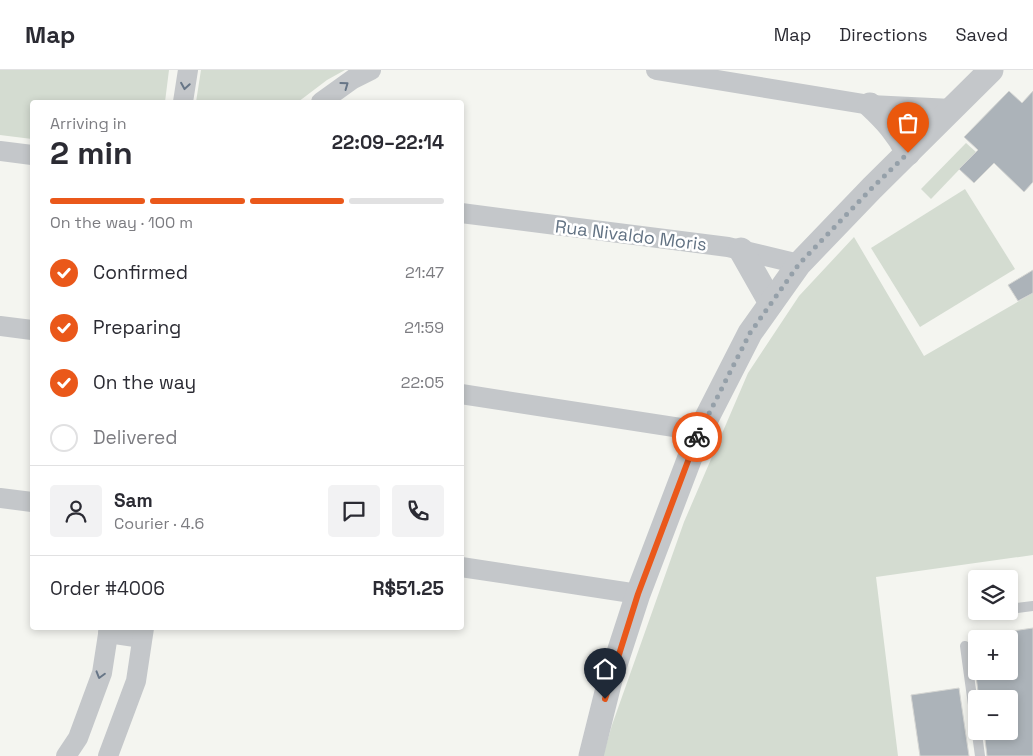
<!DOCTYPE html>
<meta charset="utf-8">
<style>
:root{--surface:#fff;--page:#f2f2f3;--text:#2b2b33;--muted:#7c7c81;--line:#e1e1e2;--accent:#ea581a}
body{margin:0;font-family:"Space Grotesk",sans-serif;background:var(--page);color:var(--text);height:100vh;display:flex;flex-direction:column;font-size:19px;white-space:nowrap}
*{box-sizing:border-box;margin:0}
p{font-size:16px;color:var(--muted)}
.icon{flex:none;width:28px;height:28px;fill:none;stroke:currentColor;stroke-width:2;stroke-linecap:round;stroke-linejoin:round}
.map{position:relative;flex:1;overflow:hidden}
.drawer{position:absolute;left:30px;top:30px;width:434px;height:530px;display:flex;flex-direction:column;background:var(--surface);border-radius:5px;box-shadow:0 2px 8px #0003}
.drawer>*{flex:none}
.controls{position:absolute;left:968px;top:500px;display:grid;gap:10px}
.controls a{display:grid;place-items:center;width:50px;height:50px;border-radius:5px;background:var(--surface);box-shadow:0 2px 8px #0003;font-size:25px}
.pin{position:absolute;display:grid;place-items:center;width:42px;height:42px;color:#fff;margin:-51px -21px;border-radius:50% 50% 50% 0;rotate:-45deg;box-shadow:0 0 5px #0007}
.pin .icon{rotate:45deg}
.courier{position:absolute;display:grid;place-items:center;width:50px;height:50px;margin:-25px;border:4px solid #ea581a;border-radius:50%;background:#fff;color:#222;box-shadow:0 1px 6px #0007}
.headline em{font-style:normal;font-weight:700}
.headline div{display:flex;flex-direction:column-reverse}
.headline{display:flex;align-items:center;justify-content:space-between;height:85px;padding:0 20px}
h1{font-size:32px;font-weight:700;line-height:38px}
.bar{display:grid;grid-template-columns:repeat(4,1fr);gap:8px 5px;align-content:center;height:60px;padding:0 20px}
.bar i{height:6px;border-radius:4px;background:var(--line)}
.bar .selected{background:var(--accent)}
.bar p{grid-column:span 4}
.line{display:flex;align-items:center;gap:12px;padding:0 20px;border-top:1px solid var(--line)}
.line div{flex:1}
.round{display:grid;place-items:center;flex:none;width:52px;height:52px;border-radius:5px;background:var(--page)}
ol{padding:0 20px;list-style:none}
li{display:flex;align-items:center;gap:15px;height:55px}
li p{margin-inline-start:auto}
li .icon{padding:5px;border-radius:50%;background:var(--accent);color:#fff;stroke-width:4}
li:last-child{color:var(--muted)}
li i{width:28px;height:28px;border:2px solid var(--line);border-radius:50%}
header{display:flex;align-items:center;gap:30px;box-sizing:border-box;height:70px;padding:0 25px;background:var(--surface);border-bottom:1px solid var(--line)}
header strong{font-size:24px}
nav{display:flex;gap:28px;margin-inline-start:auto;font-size:18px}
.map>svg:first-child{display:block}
</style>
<header>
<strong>Map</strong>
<nav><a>Map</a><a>Directions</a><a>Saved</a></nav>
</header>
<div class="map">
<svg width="1033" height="686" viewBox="0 0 1033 686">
<rect width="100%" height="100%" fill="#f4f5f0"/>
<!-- green -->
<g fill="#d4dcd1">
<polygon points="0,0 169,0 165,32 32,32 32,69 0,65"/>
<polygon points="201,0 345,0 327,10 298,32 196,32"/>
<polygon points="966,73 976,82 931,129 921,119"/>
<polygon points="965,119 1015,199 920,257 871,178"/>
<polygon points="854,167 924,286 1033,223 1033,485 876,507 898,686 603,686 612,655 684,452 748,303 799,226"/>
</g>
<!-- building -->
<g fill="#acb3b9" stroke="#d5d6d3" fill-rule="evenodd">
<polygon points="1009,21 1022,33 1033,21 1033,112 1024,122 994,93 974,113 959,99 978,80 964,67"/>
<polygon points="1033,200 1033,223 1018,231 1008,215"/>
<path d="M1033,558V686H987L984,661H1009V629H979L971,567ZM976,569H1009V601H976Z"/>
<polygon points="959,618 969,686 920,686 911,625"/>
</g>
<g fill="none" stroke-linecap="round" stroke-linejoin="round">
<!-- service -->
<g stroke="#c4c7ca" stroke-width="10">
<polyline points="1009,539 1033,536"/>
<polyline points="965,576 980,686"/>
</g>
<!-- minor -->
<g stroke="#c4c7ca" stroke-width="20">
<polyline points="656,0 870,35 952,39"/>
<polyline points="183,32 188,0"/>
<polyline points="321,32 353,9 371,0"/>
<polyline points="0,81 32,85"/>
<polyline points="461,143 728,177 799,194"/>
<polyline points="0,256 32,260"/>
<polyline points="461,324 700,361"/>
<polyline points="0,428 32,432"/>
<polyline points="461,497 638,524"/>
<polyline points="108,563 142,568"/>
<polyline points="66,686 78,668 102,603 109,558"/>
<polyline points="108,686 136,611 144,558"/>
</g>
<!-- tertiary -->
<g stroke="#c4c7ca" stroke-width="25">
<path d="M870,35C886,50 898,63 908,83"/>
<polyline points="741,180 771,233"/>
<polyline points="591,686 610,610 638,524 700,361 750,263 799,194 872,118 991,0"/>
</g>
</g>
<!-- one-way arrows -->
<defs><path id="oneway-chevron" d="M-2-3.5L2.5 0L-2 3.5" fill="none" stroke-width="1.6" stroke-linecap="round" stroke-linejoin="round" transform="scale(1.25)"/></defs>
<g stroke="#677687">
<use href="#oneway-chevron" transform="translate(345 15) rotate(-36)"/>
<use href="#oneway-chevron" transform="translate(185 16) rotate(99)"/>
<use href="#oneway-chevron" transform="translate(100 605) rotate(106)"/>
</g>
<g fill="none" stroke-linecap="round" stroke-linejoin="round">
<!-- done -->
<polyline stroke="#95a0a9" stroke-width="5" stroke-dasharray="0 9" points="697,367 750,263 799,194 872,118 908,83"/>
<!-- route -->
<polyline stroke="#ea581a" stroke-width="6" points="605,629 638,524 697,367"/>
</g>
<g text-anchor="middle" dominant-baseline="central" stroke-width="5" stroke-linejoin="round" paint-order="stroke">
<!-- street labels -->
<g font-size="18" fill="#627283" stroke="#fff">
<text transform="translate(631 165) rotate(7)">Rua Nivaldo Moris</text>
</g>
</g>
</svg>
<div class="controls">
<a><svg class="icon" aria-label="layers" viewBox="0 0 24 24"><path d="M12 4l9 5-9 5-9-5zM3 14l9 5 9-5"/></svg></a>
<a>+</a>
<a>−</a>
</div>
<div class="pin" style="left:908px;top:83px;background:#ea580c"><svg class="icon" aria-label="bag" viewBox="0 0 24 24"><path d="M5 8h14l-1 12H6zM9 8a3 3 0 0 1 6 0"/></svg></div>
<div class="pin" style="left:605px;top:629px;background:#1f2937"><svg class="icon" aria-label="home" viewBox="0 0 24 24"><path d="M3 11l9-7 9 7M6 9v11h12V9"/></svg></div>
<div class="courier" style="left:697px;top:367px"><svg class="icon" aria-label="bike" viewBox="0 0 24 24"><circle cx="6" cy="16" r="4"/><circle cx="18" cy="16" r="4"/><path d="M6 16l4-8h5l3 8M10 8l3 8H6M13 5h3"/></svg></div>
<section class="drawer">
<div class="headline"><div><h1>2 min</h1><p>Arriving in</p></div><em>22:09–22:14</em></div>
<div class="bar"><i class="selected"></i><i class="selected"></i><i class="selected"></i><i></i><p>On the way · 100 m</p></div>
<ol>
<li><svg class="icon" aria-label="check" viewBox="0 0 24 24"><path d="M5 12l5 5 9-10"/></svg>Confirmed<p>21:47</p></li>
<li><svg class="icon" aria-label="check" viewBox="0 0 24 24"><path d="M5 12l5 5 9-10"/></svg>Preparing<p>21:59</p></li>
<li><svg class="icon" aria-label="check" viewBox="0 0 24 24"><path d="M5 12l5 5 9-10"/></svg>On the way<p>22:05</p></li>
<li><i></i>Delivered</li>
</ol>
<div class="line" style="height:90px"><a class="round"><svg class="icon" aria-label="person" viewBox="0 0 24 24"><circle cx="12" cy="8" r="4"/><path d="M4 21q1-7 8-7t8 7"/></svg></a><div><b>Sam</b><p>Courier · 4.6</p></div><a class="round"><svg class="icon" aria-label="chat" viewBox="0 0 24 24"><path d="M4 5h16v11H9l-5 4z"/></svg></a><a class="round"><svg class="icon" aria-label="phone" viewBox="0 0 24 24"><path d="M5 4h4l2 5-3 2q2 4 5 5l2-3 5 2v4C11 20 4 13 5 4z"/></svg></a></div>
<div class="line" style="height:65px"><div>Order #4006</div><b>R$51.25</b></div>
</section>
</div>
